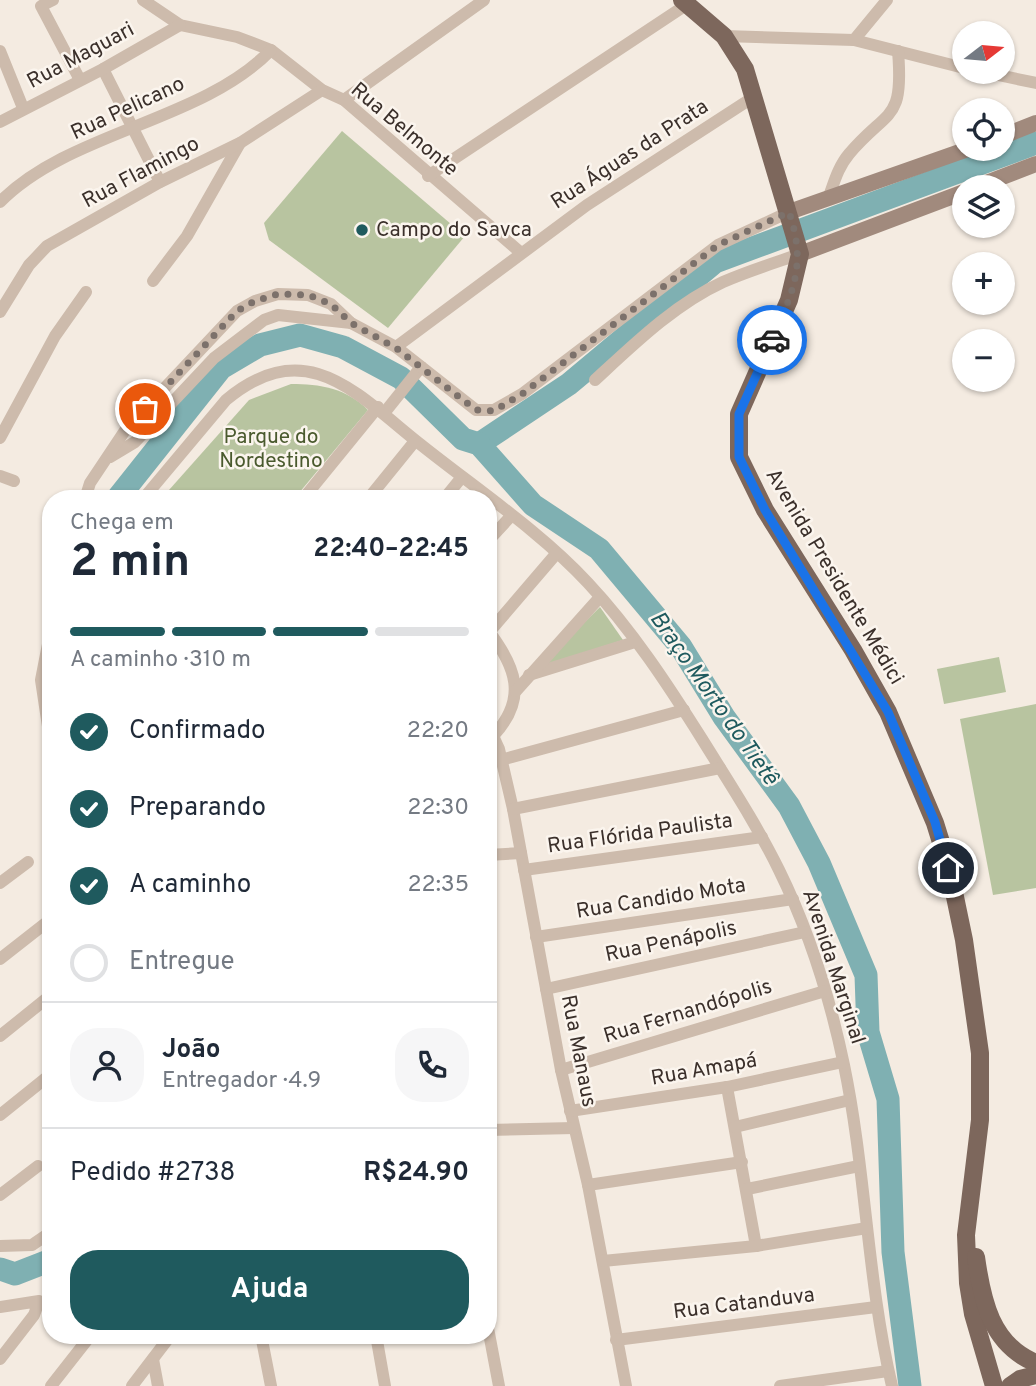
<!DOCTYPE html>
<html lang="pt">
<meta charset="utf-8">
<style>
:root{--surface:#fff;--page:#f6f6f7;--text:#1f2937;--muted:#747a83;--line:#e0e1e3;--accent:#1f5a5e}
body{margin:0;font-family:Overpass,sans-serif;background:var(--page);color:var(--text);height:100vh;display:flex;flex-direction:column;font-size:26px;white-space:nowrap}
*{box-sizing:border-box;margin:0}
p{font-size:23px;color:var(--muted)}
.icon{flex:none;width:38px;height:38px;fill:none;stroke:currentColor;stroke-width:2;stroke-linecap:round;stroke-linejoin:round}
.map{position:relative;flex:1;overflow:hidden}
.side{position:absolute;left:42px;top:490px;width:455px;height:854px;display:flex;flex-direction:column;background:var(--surface);border-radius:28px;box-shadow:0 2px 5px #0004}
.side>*{flex:none}
.needle{width:46px;rotate:74deg}
.controls{position:absolute;left:952px;top:21px;display:grid;gap:14px}
.controls a{display:grid;place-items:center;width:63px;height:63px;border-radius:50%;background:var(--surface);box-shadow:0 2px 5px #0004;font-size:35px}
.pin{position:absolute;display:grid;place-items:center;width:60px;height:60px;color:#fff;margin:-30px;border:4px solid #fff;border-radius:50%;box-shadow:0 2px 7px #0007}
.courier{position:absolute;display:grid;place-items:center;width:70px;height:70px;margin:-35px;border:5px solid #1a73e8;border-radius:50%;background:#fff;color:#222;box-shadow:0 2px 9px #0007}
.summary em{font-style:normal;font-weight:700}
.summary div{display:flex;flex-direction:column-reverse}
.summary{display:flex;align-items:center;justify-content:space-between;height:119px;padding:0 28px}
h1{font-size:46px;font-weight:700;line-height:52px}
.bar{display:grid;grid-template-columns:repeat(4,1fr);gap:10px 7px;align-content:center;height:84px;padding:0 28px}
.bar i{height:9px;border-radius:5px;background:var(--line)}
.bar .selected{background:var(--accent)}
.bar p{grid-column:span 4}
.line{display:flex;align-items:center;gap:18px;padding:0 28px;border-top:2px solid var(--line)}
.line div{flex:1}
.round{display:grid;place-items:center;flex:none;width:74px;height:74px;border-radius:28px;background:var(--page)}
ol{padding:0 28px;list-style:none}
li{display:flex;align-items:center;gap:21px;height:77px}
li p{margin-inline-start:auto}
li .icon{padding:7px;border-radius:50%;background:var(--accent);color:#fff;stroke-width:4}
li:last-child{color:var(--muted)}
li i{width:38px;height:38px;border:4px solid var(--line);border-radius:50%}
.cta{display:flex;gap:14px;margin-top:auto;padding:14px 28px}
.cta a{flex:1;height:80px;border-radius:28px;background:var(--accent);color:#fff;font-size:28px;font-weight:700;line-height:80px;text-align:center}
.map>svg:first-child{display:block}
</style>
<div class="map">
<svg width="1036" height="1386" viewBox="0 0 1036 1386">
<rect width="100%" height="100%" fill="#f4ebe1"/>
<!-- green -->
<g fill="#b8c4a0">
<polygon points="342,131 465,236 388,328 269,240 264,223"/>
<path d="M291,384C320,384 346,388 368,410L294,499H161L249,400Z"/>
<polygon points="600,607 623,640 539,667"/>
<polygon points="999,657 1006,692 944,704 937,669"/>
<polygon points="1036,704 1036,888 993,895 960,719"/>
</g>
<g fill="none" stroke-linecap="round" stroke-linejoin="round">
<!-- river -->
<g stroke="#7fb0b2" stroke-width="23">
<polyline points="479,444 569,384 715,262 1036,143"/>
<polyline points="117,499 221,368 260,345 300,335 343,347 401,378 463,439 479,444 533,505 599,549 681,647 724,717 789,806 819,863 866,975 868,1032 888,1099 893,1252 910,1386"/>
<polyline points="0,1269 15,1274 51,1260"/>
</g>
<!-- street -->
<g stroke="#cdbbac" stroke-width="12">
<polyline points="53,0 41,6 80,80"/>
<polyline points="143,0 180,25 237,37 271,50 322,90 344,100 520,252"/>
<polyline points="724,36 854,40 964,68"/>
<polyline points="854,40 887,0"/>
<polyline points="0,51 23,108"/>
<polyline points="103,69 160,182"/>
<polyline points="984,72 1036,83"/>
<polyline points="344,100 484,0"/>
<polyline points="0,122 103,69 180,25"/>
<polyline points="428,176 686,5"/>
<path d="M828,199C834,183 838,167 849,154C888,108 904,123 898,51"/>
<path d="M0,202C70,131 201,122 271,50"/>
<polyline points="153,281 187,236 240,143"/>
<polyline points="0,312 29,265 47,246 160,182 240,143 322,90"/>
<polyline points="396,347 587,205 752,98"/>
<path d="M595,380C634,344 675,304 723,282C748,271 774,263 800,254"/>
<polyline points="385,412 421,367"/>
<polyline points="0,438 55,336 86,292"/>
<polyline points="110,457 135,442 214,358 264,320 278,315 351,323"/>
<polyline points="0,476 14,481"/>
<polyline points="85,499 90,483 126,429 237,311 255,301 278,294 308,295 331,304 351,323 396,347 476,410 494,410 522,394 718,245 789,212"/>
<path d="M143,499L226,400C306,333 357,394 420,444C475,488 541,532 588,583C632,630 668,685 702,739C728,781 757,825 779,870C809,931 830,998 844,1065C866,1171 867,1280 892,1386"/>
<polyline points="303,499 378,407"/>
<polyline points="368,499 415,441"/>
<polyline points="444,499 462,477"/>
<polyline points="488,541 511,516"/>
<polyline points="51,629 41,680 51,746"/>
<path d="M488,630C516,667 528,698 494,735L489,736"/>
<polyline points="490,631 556,554"/>
<polyline points="529,675 635,642"/>
<polyline points="516,691 600,597"/>
<polyline points="488,725 499,749 513,809 561,1070 588,1185 626,1386"/>
<polyline points="501,760 684,710"/>
<polyline points="513,809 720,768"/>
<polyline points="488,855 521,853"/>
<polyline points="524,870 762,837"/>
<polyline points="0,883 28,862"/>
<polyline points="536,937 793,899"/>
<polyline points="0,959 51,919"/>
<polyline points="546,989 805,932"/>
<polyline points="0,1036 51,995"/>
<polyline points="561,1070 825,991"/>
<polyline points="727,1087 756,1246"/>
<polyline points="570,1111 727,1087 843,1062"/>
<polyline points="0,1115 46,1078"/>
<polyline points="735,1127 850,1100"/>
<polyline points="488,1130 574,1128"/>
<polyline points="588,1185 742,1162"/>
<polyline points="747,1189 859,1166"/>
<polyline points="0,1195 38,1166"/>
<polyline points="0,1246 32,1245 51,1232"/>
<polyline points="603,1261 756,1246 867,1228"/>
<polyline points="0,1307 39,1301 34,1315 0,1359"/>
<polyline points="488,1328 499,1386"/>
<polyline points="261,1335 271,1386"/>
<polyline points="376,1335 385,1386"/>
<polyline points="616,1340 876,1307"/>
<polyline points="153,1359 158,1386"/>
<polyline points="51,1386 91,1335"/>
<polyline points="132,1386 171,1335"/>
<polyline points="780,1386 888,1371"/>
</g>
<!-- secondary -->
<g stroke="#a18a7d" stroke-width="16">
<polyline points="1003,136 1036,123"/>
<polyline points="976,187 1036,164"/>
<polyline points="789,212 968,149"/>
<polyline points="800,254 964,192"/>
</g>
<!-- primary -->
<g stroke="#7d675c" stroke-width="18">
<polyline points="682,0 724,36 745,69 800,254 789,300 739,414 739,457 765,510 853,650 888,712 935,823 949,868 964,940 980,1053 980,1120 966,1235 968,1283 973,1314 994,1386"/>
<path d="M976,1257C982,1300 991,1345 1036,1363"/>
<polyline points="1010,1386 1020,1379 1036,1375"/>
</g>
</g>
<g fill="none" stroke-linecap="round" stroke-linejoin="round">
<!-- done -->
<path stroke="#7c716b" stroke-width="7" stroke-dasharray="0 12.6" d="M145,409L237,311L255,301L278,294L308,295L331,304L351,323L396,348L476,410L494,411L522,394L718,245L789,212C807,265 793,291 772,340"/>
<!-- route -->
<polyline stroke="#1a73e8" stroke-width="9" points="772,340 739,414 739,457 765,510 888,712 935,822 948,868"/>
</g>
<!-- markers -->
<circle fill="#1f5a5e" stroke="#fbf5ee" stroke-width="2.5" cx="362" cy="230" r="7"/>
<g text-anchor="middle" dominant-baseline="central" stroke-width="5" stroke-linejoin="round" paint-order="stroke">
<!-- street labels -->
<g font-size="21" fill="#3b302b" stroke="#fbf5ee">
<text transform="translate(81 56) rotate(-28)">Rua Maguari</text>
<text transform="translate(128 109) rotate(-25)">Rua Pelicano</text>
<text transform="translate(404 130) rotate(40)">Rua Belmonte</text>
<text transform="translate(630 155) rotate(-33)">Rua Águas da Prata</text>
<text transform="translate(141 173) rotate(-28)">Rua Flamingo</text>
<text transform="translate(834 577) rotate(59)">Avenida Presidente Médici</text>
<text transform="translate(640 834) rotate(-8)">Rua Flórida Paulista</text>
<text transform="translate(661 899) rotate(-9)">Rua Candido Mota</text>
<text transform="translate(671 942) rotate(-12)">Rua Penápolis</text>
<text transform="translate(833 967) rotate(72)">Avenida Marginal</text>
<text transform="translate(688 1012) rotate(-17)">Rua Fernandópolis</text>
<text transform="translate(578 1051) rotate(79)">Rua Manaus</text>
<text transform="translate(704 1070) rotate(-10)">Rua Amapá</text>
<text transform="translate(744 1304) rotate(-7)">Rua Catanduva</text>
</g>
<!-- poi labels -->
<g font-size="21" fill="#3b302b" stroke="#fbf5ee" text-anchor="start">
<text x="376" y="230">Campo do Savca</text>
</g>
<!-- park labels -->
<g font-size="21" fill="#4a5a2e" stroke="#fbf5ee">
<text x="271" y="437">Parque do<tspan x="271" dy="24">Nordestino</tspan></text>
</g>
<!-- water labels -->
<g font-size="23" font-style="italic" fill="#1f5a5e" stroke="#fbf5ee">
<text transform="translate(713 699) rotate(55)">Braço Morto do Tietê</text>
</g>
</g>
</svg>
<div class="controls">
<a><svg class="needle" viewBox="-14 -14 28 28"><path d="M0-13l5 13h-10z" fill="#e53935"/><path d="M0 13l5-13h-10z" fill="#747a83"/></svg></a>
<a><svg class="icon" aria-label="locate" viewBox="0 0 24 24"><circle cx="12" cy="12" r="6"/><path d="M12 2v4M12 18v4M2 12h4M18 12h4"/></svg></a>
<a><svg class="icon" aria-label="layers" viewBox="0 0 24 24"><path d="M12 4l9 5-9 5-9-5zM3 14l9 5 9-5"/></svg></a>
<a>+</a>
<a>−</a>
</div>
<div class="pin" style="left:145px;top:409px;background:#ea580c"><svg class="icon" aria-label="bag" viewBox="0 0 24 24"><path d="M5 8h14l-1 12H6zM9 8a3 3 0 0 1 6 0"/></svg></div>
<div class="pin" style="left:948px;top:868px;background:#1f2937"><svg class="icon" aria-label="home" viewBox="0 0 24 24"><path d="M3 11l9-7 9 7M6 9v11h12V9"/></svg></div>
<div class="courier" style="left:772px;top:340px"><svg class="icon" aria-label="car" viewBox="0 0 24 24"><path d="M5 17H2v-5l4-1 3-4h7l3 4 3 1v5h-3M9 17h6M6 11h13"/><circle cx="7" cy="17" r="2"/><circle cx="17" cy="17" r="2"/></svg></div>
<section class="side">
<div class="summary"><div><h1>2 min</h1><p>Chega em</p></div><em>22:40–22:45</em></div>
<div class="bar"><i class="selected"></i><i class="selected"></i><i class="selected"></i><i></i><p>A caminho · 310 m</p></div>
<ol>
<li><svg class="icon" aria-label="check" viewBox="0 0 24 24"><path d="M5 12l5 5 9-10"/></svg>Confirmado<p>22:20</p></li>
<li><svg class="icon" aria-label="check" viewBox="0 0 24 24"><path d="M5 12l5 5 9-10"/></svg>Preparando<p>22:30</p></li>
<li><svg class="icon" aria-label="check" viewBox="0 0 24 24"><path d="M5 12l5 5 9-10"/></svg>A caminho<p>22:35</p></li>
<li><i></i>Entregue</li>
</ol>
<div class="line" style="height:126px"><a class="round"><svg class="icon" aria-label="person" viewBox="0 0 24 24"><circle cx="12" cy="8" r="4"/><path d="M4 21q1-7 8-7t8 7"/></svg></a><div><b>João</b><p>Entregador · 4.9</p></div><a class="round"><svg class="icon" aria-label="phone" viewBox="0 0 24 24"><path d="M5 4h4l2 5-3 2q2 4 5 5l2-3 5 2v4C11 20 4 13 5 4z"/></svg></a></div>
<div class="line" style="height:91px"><div>Pedido #2738</div><b>R$24.90</b></div>
<div class="cta"><a>Ajuda</a></div>
</section>
</div>
